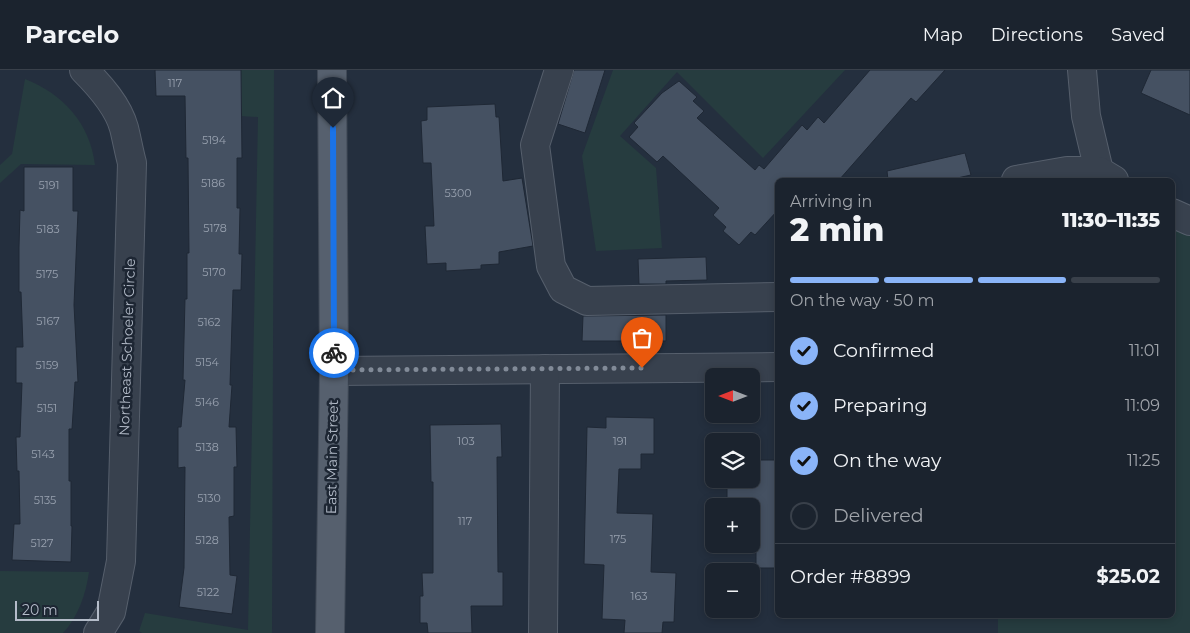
<!DOCTYPE html>
<meta charset="utf-8">
<style>
:root{--surface:#1b232e;--page:#282f3a;--text:#f1f3f6;--muted:#a0a4aa;--line:#39404a;--accent:#8ab4f8}
body{margin:0;font-family:Montserrat,sans-serif;background:var(--page);color:var(--text);height:100vh;display:flex;flex-direction:column;font-size:19px;white-space:nowrap}
*{box-sizing:border-box;margin:0}
p{font-size:16px;color:var(--muted)}
.icon{flex:none;width:28px;height:28px;fill:none;stroke:currentColor;stroke-width:2;stroke-linecap:round;stroke-linejoin:round}
.map{position:relative;flex:1;overflow:hidden}
.details{position:absolute;left:775px;top:108px;width:400px;height:440px;display:flex;flex-direction:column;background:var(--surface);border-radius:8px;box-shadow:0 2px 8px #0003,0 0 0 1px var(--line)}
.details>*{flex:none}
.needle{width:32px;rotate:270deg}
.tools{position:absolute;left:705px;top:298px;display:grid;gap:10px}
.tools a{display:grid;place-items:center;width:55px;height:55px;border-radius:8px;background:var(--surface);box-shadow:0 2px 8px #0003,0 0 0 1px var(--line);font-size:25px}
.scale{position:absolute;left:15px;bottom:12px;width:84px;box-sizing:border-box;padding-left:5px;border:2px solid #b4bcc9;border-top:0;font-size:14px;line-height:18px;white-space:nowrap;color:#b4bcc9;-webkit-text-stroke:4px #1d2633;paint-order:stroke}
.pin{position:absolute;display:grid;place-items:center;width:42px;height:42px;color:#fff;margin:-51px -21px;border-radius:50% 50% 50% 0;rotate:-45deg;box-shadow:0 0 5px #0007}
.pin .icon{rotate:45deg}
.courier{position:absolute;display:grid;place-items:center;width:50px;height:50px;margin:-25px;border:4px solid #1a73e8;border-radius:50%;background:#fff;color:#222;box-shadow:0 1px 6px #0007}
.overview em{font-style:normal;font-weight:800}
.overview div{display:flex;flex-direction:column-reverse}
.overview{display:flex;align-items:center;justify-content:space-between;height:85px;padding:0 15px}
h1{font-size:32px;font-weight:800;line-height:38px}
.bar{display:grid;grid-template-columns:repeat(4,1fr);gap:8px 5px;align-content:center;height:60px;padding:0 15px}
.bar i{height:6px;border-radius:4px;background:var(--line)}
.bar .current{background:var(--accent)}
.bar p{grid-column:span 4}
.line{display:flex;align-items:center;gap:12px;padding:0 15px;border-top:1px solid var(--line)}
.line div{flex:1}
ol{padding:0 15px;list-style:none}
li{display:flex;align-items:center;gap:15px;height:55px}
li p{margin-inline-start:auto}
li .icon{padding:5px;border-radius:50%;background:var(--accent);color:#111;stroke-width:4}
li:last-child{color:var(--muted)}
li i{width:28px;height:28px;border:2px solid var(--line);border-radius:50%}
header{display:flex;align-items:center;gap:30px;box-sizing:border-box;height:70px;padding:0 25px;background:var(--surface);border-bottom:1px solid var(--line)}
header strong{font-size:24px}
nav{display:flex;gap:28px;margin-inline-start:auto;font-size:18px}
.map>svg:first-child{display:block}
</style>
<header>
<strong>Parcelo</strong>
<nav><a>Map</a><a>Directions</a><a>Saved</a></nav>
</header>
<div class="map">
<svg width="1190" height="563" viewBox="0 0 1190 563">
<rect width="100%" height="100%" fill="#242f3e"/>
<!-- green -->
<g fill="#263c3f">
<polygon points="240,0 274,0 272,563 142,563 139,561 145,543 248,560 258,47 240,46"/>
<polygon points="613,0 845,0 763,88 677,2 620,66 656,98 662,178 596,181 582,86"/>
<path d="M25,9C63,24 90,53 95,95L21,94L0,113V95L12,84Z"/>
<polygon points="1173,143 1190,151 1190,563 998,563 998,545 1172,545"/>
<path d="M0,501L89,502C86,524 78,547 63,563H0Z"/>
</g>
<!-- building -->
<g fill="#455162" stroke="#1f2835">
<polygon points="155,0 241,0 242,88 237,88 237,138 240,138 239,184 242,184 241,220 233,220 230,315 232,315 229,357 236,357 237,397 234,397 234,446 229,447 230,505 237,506 232,544 179,537 184,498 185,397 178,398 178,357 181,357 185,310 183,310 185,229 187,229 187,183 189,183 188,88 186,88 185,26 156,26"/>
<polygon points="574,0 605,0 585,63 558,54"/>
<polygon points="870,0 945,0 916,32 911,28 839,110 778,110 778,140 755,165 751,162 739,175 723,161 726,157 713,145 719,138 663,86 657,92 629,67 638,57 634,53 662,23 679,11 697,27 693,31 704,41 697,48 755,100 759,95 764,99 802,55 807,60 818,47 824,53"/>
<polygon points="1151,0 1190,0 1190,45 1141,23"/>
<polygon points="495,34 496,47 499,47 503,111 522,108 533,176 499,182 499,194 481,195 481,199 446,201 446,193 427,194 425,156 434,156 431,93 423,93 421,51 427,50 427,37"/>
<polygon points="965,83 971,105 948,110 888,110 887,101"/>
<polygon points="24,97 73,97 73,141 78,141 74,235 78,312 75,312 72,359 69,359 69,411 71,411 71,456 72,456 71,492 12,490 14,454 20,454 19,401 17,401 16,367 20,367 22,313 16,313 16,277 23,277 21,222 19,222 19,177 20,140 24,141"/>
<polygon points="706,187 707,210 666,211 666,214 639,214 638,189"/>
<polygon points="666,245 666,271 582,271 583,246"/>
<polygon points="606,347 654,348 654,384 641,384 641,399 619,399 617,443 653,444 651,502 676,503 674,552 663,552 662,563 624,563 625,550 602,549 604,495 584,494 587,357 606,358"/>
<polygon points="501,354 502,387 497,387 498,502 503,502 503,536 471,536 472,563 428,563 427,553 420,553 420,526 423,526 422,503 433,503 433,412 431,412 430,355"/>
<polygon points="754,390 778,390 778,498 756,498 756,437 727,436 727,409 751,409 751,395 754,395"/>
</g>
<g fill="none" stroke-linecap="round" stroke-linejoin="round">
<!-- minor casing -->
<g stroke="#565f6c" stroke-width="30">
<g id="minor">
<path d="M84,0C100,16 118,36 124,58C127,70 129,82 132,93L121,491L111,542L98,563"/>
<polyline points="559,0 535,75 551,196 563,219 587,231 778,227"/>
<polyline points="1082,0 1086,46 1099,101"/>
<polyline points="1016,110 1067,101 1099,101 1114,110"/>
<polyline points="1172,143 1190,151"/>
<polyline points="334,301 778,297"/>
<polyline points="543,563 545,299"/>
</g>
</g>
<!-- major casing -->
<g stroke="#414a57" stroke-width="30">
<polyline id="major" points="330,563 334,301 332,0"/>
</g>
<!-- minor -->
<use href="#minor" stroke="#38414e" stroke-width="28"/>
<!-- major -->
<use href="#major" stroke="#56606e" stroke-width="28"/>
</g>
<g fill="none" stroke-linecap="round" stroke-linejoin="round">
<!-- done -->
<polyline stroke="#828b98" stroke-width="5" stroke-dasharray="0 9" points="334,283 334,300 642,298"/>
<!-- route -->
<polyline stroke="#1a73e8" stroke-width="6" points="333,58 334,283"/>
</g>
<g text-anchor="middle" dominant-baseline="central" stroke-width="5" stroke-linejoin="round" paint-order="stroke">
<!-- number labels -->
<g font-size="11" fill="#98a1af">
<text x="175" y="13">117</text>
<text x="214" y="70">5194</text>
<text x="213" y="113">5186</text>
<text x="49" y="115">5191</text>
<text x="458" y="123">5300</text>
<text x="215" y="158">5178</text>
<text x="48" y="159">5183</text>
<text x="214" y="202">5170</text>
<text x="47" y="204">5175</text>
<text x="48" y="251">5167</text>
<text x="209" y="252">5162</text>
<text x="207" y="292">5154</text>
<text x="47" y="295">5159</text>
<text x="207" y="332">5146</text>
<text x="47" y="338">5151</text>
<text x="466" y="371">103</text>
<text x="620" y="371">191</text>
<text x="207" y="377">5138</text>
<text x="43" y="384">5143</text>
<text x="209" y="428">5130</text>
<text x="45" y="430">5135</text>
<text x="465" y="451">117</text>
<text x="618" y="469">175</text>
<text x="207" y="470">5128</text>
<text x="42" y="473">5127</text>
<text x="208" y="522">5122</text>
<text x="639" y="526">163</text>
</g>
<!-- street labels -->
<g font-size="14" fill="#b4bcc9" stroke="#1d2633">
<text transform="translate(127 277) rotate(-88)">Northeast Schoeler Circle</text>
<text transform="translate(332 387) rotate(-89)">East Main Street</text>
</g>
</g>
</svg>
<div class="tools">
<a><svg class="needle" viewBox="-14 -14 28 28"><path d="M0-13l5 13h-10z" fill="#e53935"/><path d="M0 13l5-13h-10z" fill="#a0a4aa"/></svg></a>
<a><svg class="icon" aria-label="layers" viewBox="0 0 24 24"><path d="M12 4l9 5-9 5-9-5zM3 14l9 5 9-5"/></svg></a>
<a>+</a>
<a>−</a>
</div>
<div class="scale">20 m</div>
<div class="pin" style="left:642px;top:298px;background:#ea580c"><svg class="icon" aria-label="bag" viewBox="0 0 24 24"><path d="M5 8h14l-1 12H6zM9 8a3 3 0 0 1 6 0"/></svg></div>
<div class="pin" style="left:333px;top:58px;background:#1f2937"><svg class="icon" aria-label="home" viewBox="0 0 24 24"><path d="M3 11l9-7 9 7M6 9v11h12V9"/></svg></div>
<div class="courier" style="left:334px;top:283px"><svg class="icon" aria-label="bike" viewBox="0 0 24 24"><circle cx="6" cy="16" r="4"/><circle cx="18" cy="16" r="4"/><path d="M6 16l4-8h5l3 8M10 8l3 8H6M13 5h3"/></svg></div>
<section class="details">
<div class="overview"><div><h1>2 min</h1><p>Arriving in</p></div><em>11:30–11:35</em></div>
<div class="bar"><i class="current"></i><i class="current"></i><i class="current"></i><i></i><p>On the way · 50 m</p></div>
<ol>
<li><svg class="icon" aria-label="check" viewBox="0 0 24 24"><path d="M5 12l5 5 9-10"/></svg>Confirmed<p>11:01</p></li>
<li><svg class="icon" aria-label="check" viewBox="0 0 24 24"><path d="M5 12l5 5 9-10"/></svg>Preparing<p>11:09</p></li>
<li><svg class="icon" aria-label="check" viewBox="0 0 24 24"><path d="M5 12l5 5 9-10"/></svg>On the way<p>11:25</p></li>
<li><i></i>Delivered</li>
</ol>
<div class="line" style="height:65px"><div>Order #8899</div><b>$25.02</b></div>
</section>
</div>
